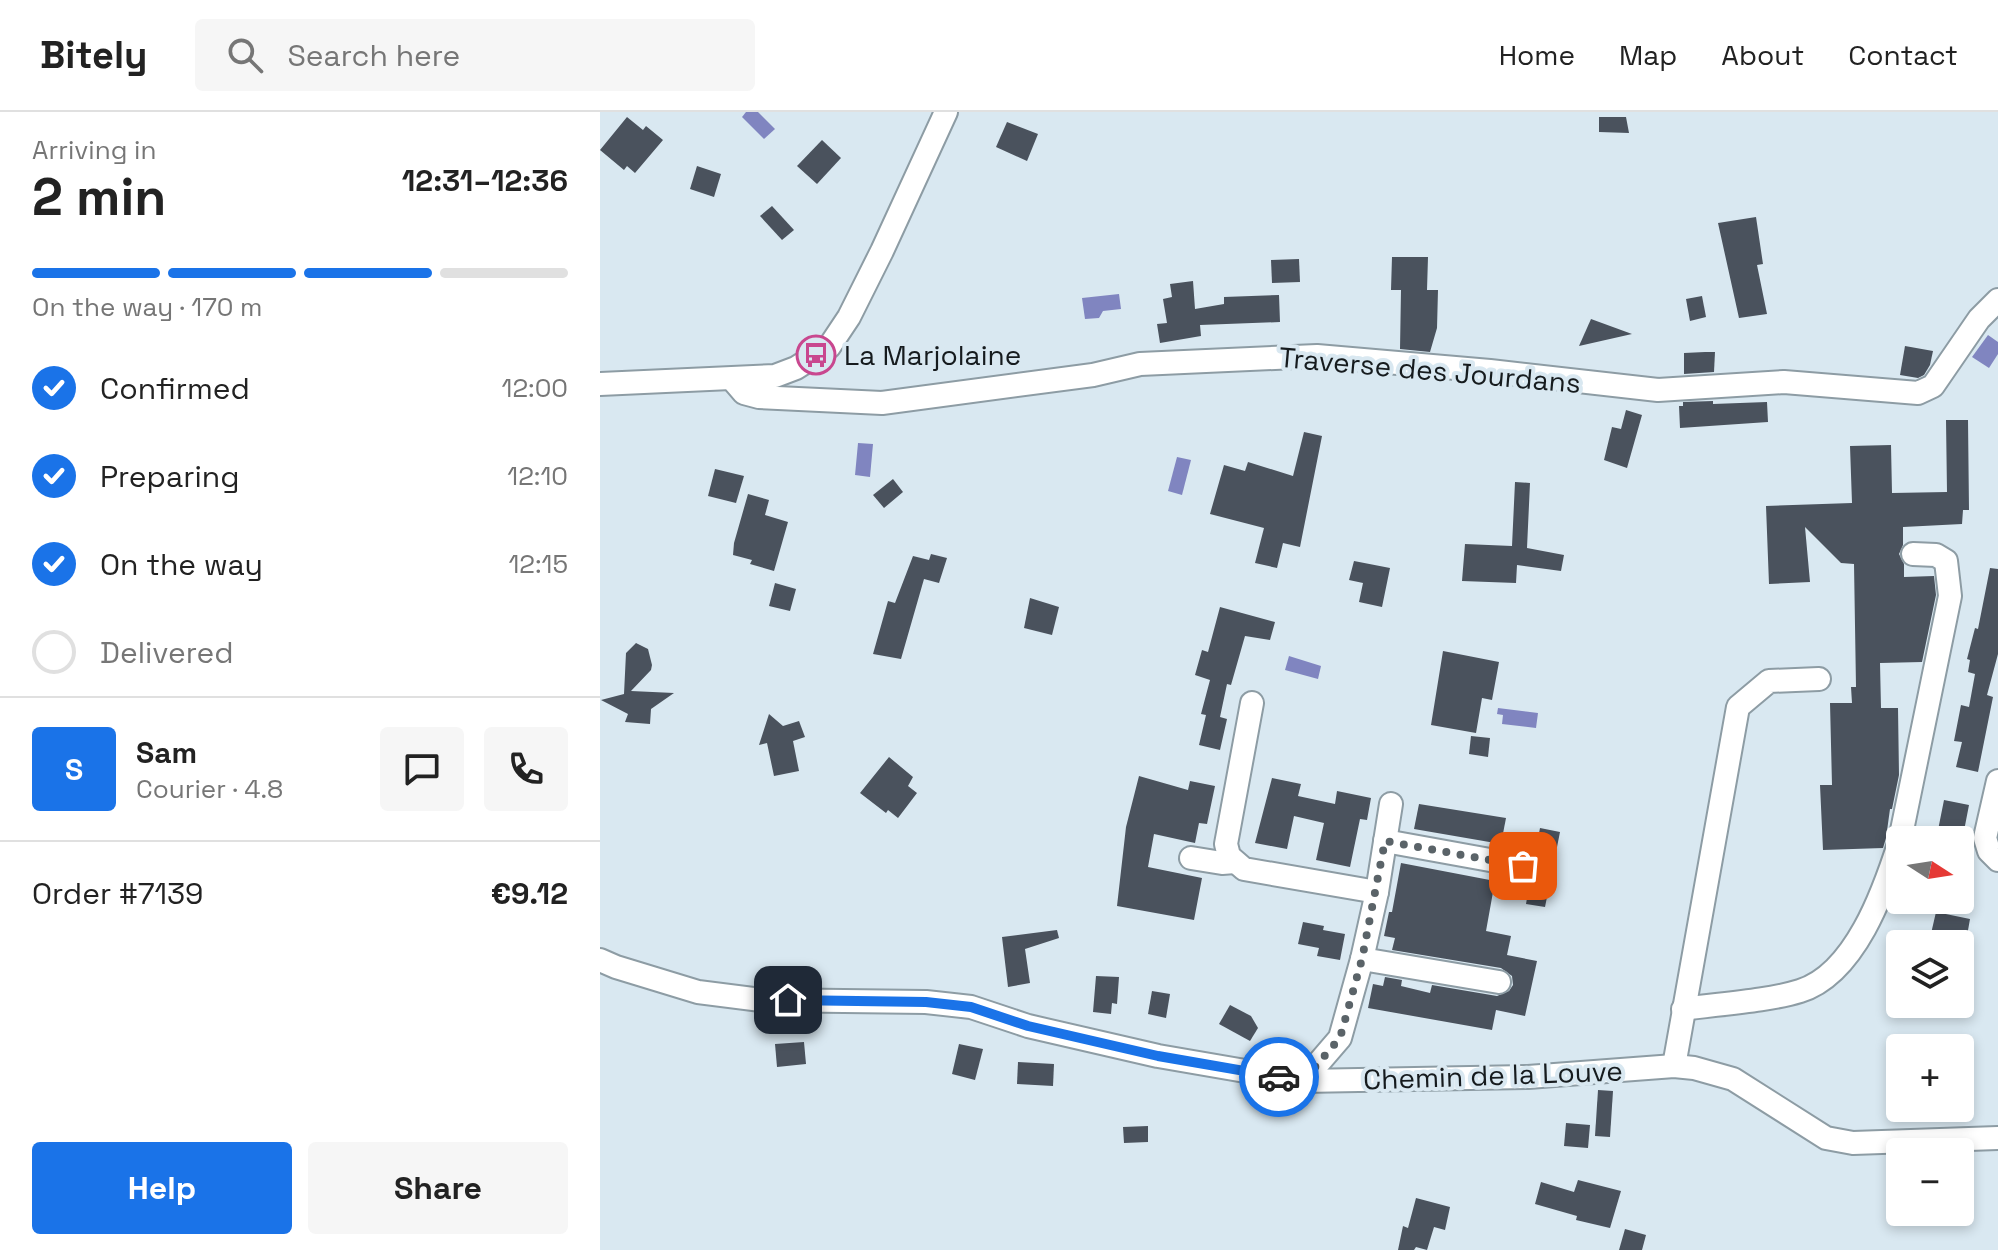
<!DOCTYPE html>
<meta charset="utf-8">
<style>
:root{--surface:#fff;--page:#f6f6f6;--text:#222;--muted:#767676;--line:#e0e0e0;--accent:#1a73e8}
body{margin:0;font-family:"Space Grotesk",sans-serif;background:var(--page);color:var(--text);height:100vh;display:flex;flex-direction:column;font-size:30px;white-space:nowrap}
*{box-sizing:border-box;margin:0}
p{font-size:26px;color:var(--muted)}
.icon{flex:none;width:44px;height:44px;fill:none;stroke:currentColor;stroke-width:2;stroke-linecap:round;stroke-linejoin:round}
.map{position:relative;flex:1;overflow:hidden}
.panel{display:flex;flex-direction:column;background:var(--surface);width:600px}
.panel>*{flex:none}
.needle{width:52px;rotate:102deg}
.controls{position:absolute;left:1286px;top:714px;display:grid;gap:16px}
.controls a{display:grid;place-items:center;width:88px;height:88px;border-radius:8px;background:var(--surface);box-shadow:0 4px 12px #0003;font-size:40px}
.pin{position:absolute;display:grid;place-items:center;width:68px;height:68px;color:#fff;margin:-34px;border-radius:16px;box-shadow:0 4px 12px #0006}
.courier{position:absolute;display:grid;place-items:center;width:80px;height:80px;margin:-40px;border:6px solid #1a73e8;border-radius:50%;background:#fff;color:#222;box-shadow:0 2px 10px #0007}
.headline em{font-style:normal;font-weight:700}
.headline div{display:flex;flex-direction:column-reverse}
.headline{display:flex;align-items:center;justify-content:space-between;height:136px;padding:0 32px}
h1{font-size:52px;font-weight:700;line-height:60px}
.bar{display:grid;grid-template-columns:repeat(4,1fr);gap:12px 8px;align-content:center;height:96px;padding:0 32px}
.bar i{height:10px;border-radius:6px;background:var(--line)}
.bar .active{background:var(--accent)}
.bar p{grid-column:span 4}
.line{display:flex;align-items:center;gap:20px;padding:0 32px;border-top:2px solid var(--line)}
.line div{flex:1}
.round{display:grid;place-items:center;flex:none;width:84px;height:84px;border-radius:8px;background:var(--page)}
ol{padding:0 32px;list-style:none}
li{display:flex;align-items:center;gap:24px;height:88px}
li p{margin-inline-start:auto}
li .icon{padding:8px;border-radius:50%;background:var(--accent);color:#fff;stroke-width:4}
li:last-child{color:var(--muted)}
li i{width:44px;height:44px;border:4px solid var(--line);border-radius:50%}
.action{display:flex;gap:16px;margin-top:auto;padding:16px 32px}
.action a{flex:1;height:92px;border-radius:8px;background:var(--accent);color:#fff;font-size:32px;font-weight:700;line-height:92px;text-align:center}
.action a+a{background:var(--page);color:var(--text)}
header{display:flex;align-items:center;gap:48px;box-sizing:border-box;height:112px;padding:0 40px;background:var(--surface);border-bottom:2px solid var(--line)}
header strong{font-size:38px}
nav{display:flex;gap:44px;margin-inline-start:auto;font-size:28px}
.search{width:560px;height:72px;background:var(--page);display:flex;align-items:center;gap:20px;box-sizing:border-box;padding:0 28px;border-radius:8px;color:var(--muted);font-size:30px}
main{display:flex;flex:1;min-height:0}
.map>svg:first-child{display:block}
</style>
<header>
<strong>Bitely</strong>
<div class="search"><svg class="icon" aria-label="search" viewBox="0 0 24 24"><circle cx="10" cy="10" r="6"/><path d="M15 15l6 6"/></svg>Search here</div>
<nav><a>Home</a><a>Map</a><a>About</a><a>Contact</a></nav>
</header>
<main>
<section class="panel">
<div class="headline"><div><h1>2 min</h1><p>Arriving in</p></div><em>12:31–12:36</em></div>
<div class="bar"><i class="active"></i><i class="active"></i><i class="active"></i><i></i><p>On the way · 170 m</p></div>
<ol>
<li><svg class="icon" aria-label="check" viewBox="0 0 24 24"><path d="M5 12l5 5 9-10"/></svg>Confirmed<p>12:00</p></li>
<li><svg class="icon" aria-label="check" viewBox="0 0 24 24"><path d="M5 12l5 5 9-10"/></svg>Preparing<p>12:10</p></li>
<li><svg class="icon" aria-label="check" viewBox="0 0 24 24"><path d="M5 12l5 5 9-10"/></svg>On the way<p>12:15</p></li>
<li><i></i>Delivered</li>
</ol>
<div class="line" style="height:144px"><b class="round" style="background:var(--accent);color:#fff">S</b><div><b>Sam</b><p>Courier · 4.8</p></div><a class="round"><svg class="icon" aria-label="chat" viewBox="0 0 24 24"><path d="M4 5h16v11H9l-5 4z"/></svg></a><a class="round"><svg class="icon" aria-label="phone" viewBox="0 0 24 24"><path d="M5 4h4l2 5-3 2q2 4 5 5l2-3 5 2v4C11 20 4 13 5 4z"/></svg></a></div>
<div class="line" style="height:104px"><div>Order #7139</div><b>€9.12</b></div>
<div class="action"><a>Help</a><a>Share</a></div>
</section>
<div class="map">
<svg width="1398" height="1138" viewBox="0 0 1398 1138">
<rect width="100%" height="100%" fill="#d9e8f1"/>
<!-- water -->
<g fill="#8085c0">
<polygon points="146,0 158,0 175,17 164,27 142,5"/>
<polygon points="519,182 521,197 503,199 499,206 485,207 482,186"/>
<polygon points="1388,223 1398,230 1398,242 1389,256 1372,245"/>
<polygon points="258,331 273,332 270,365 255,363"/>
<polygon points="577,345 591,348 582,383 568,379"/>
<polygon points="689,544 721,554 718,567 685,558"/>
<polygon points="898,596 938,601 936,616 902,612 903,603 897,602"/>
</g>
<!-- building -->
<g fill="#4a525d">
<polygon points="27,5 43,18 46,14 63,28 35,61 27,54 24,58 0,38"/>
<polygon points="999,5 1026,5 1029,21 999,20"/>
<polygon points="407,10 438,22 427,49 396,35"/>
<polygon points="222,28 241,46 217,72 197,54"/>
<polygon points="97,54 121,62 114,85 90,77"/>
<polygon points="172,94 194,118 182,128 160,104"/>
<polygon points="1156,105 1163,152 1157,153 1167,202 1139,206 1118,111"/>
<polygon points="792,145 828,145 827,178 838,178 837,216 830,240 800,237 801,178 791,178"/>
<polygon points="699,147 700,170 672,171 671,148"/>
<polygon points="593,169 595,197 624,192 624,185 679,183 680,210 600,213 601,224 560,231 557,212 567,211 563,187 572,185 570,172"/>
<polygon points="1102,184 1106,205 1090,209 1086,187"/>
<polygon points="991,207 1032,222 979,234"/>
<polygon points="1305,234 1333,239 1330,253 1324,263 1318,266 1300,263"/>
<polygon points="1105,240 1115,240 1114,260 1084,262 1084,241"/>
<polygon points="1113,289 1113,292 1167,290 1168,310 1080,316 1079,294 1083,294 1083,290"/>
<polygon points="1026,298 1042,303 1027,356 1004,348 1012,315 1021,317"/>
<polygon points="1346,308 1368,308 1369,398 1363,398 1362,412 1303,415 1303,433 1299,442 1304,452 1304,465 1334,464 1336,483 1322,550 1280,551 1281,596 1298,596 1299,663 1292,697 1290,697 1286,726 1283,736 1223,738 1220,673 1232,673 1230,591 1252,591 1251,575 1256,575 1254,452 1241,451 1205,415 1210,470 1169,472 1166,394 1252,391 1250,334 1291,333 1292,381 1347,380"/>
<polygon points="704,320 722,324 700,435 683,431 677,456 655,451 664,416 610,402 624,353 645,359 648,350 693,364"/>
<polygon points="115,357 144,364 136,391 108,384"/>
<polygon points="293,367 303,380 284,396 273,383"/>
<polygon points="915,370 930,371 927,436 964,443 961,459 917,453 916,471 862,469 865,432 912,434"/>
<polygon points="148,382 169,388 165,403 188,410 174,459 150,452 152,448 133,443 134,431"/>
<polygon points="331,442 347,446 339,471 324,467 301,547 273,542 288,489 295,491 313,444 329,448"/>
<polygon points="754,449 790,456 782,495 759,490 763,471 749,468"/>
<polygon points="1390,456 1398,457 1398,542 1387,583 1393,585 1378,660 1356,655 1362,630 1354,629 1361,593 1369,595 1375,562 1368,560 1370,548 1367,547 1375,516 1378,517"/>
<polygon points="175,471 196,477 190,499 169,494"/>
<polygon points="430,486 459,495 452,523 424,516"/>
<polygon points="620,495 675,510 670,528 645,524 631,573 627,572 620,605 627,607 620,638 599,633 606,603 601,602 610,568 595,563 602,538 608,540"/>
<polygon points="36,531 48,537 52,553 51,558 31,579 74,581 51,597 50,612 25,610 28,602 1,588 24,582 26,541"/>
<polygon points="843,539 899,550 892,588 882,586 876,621 831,613"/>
<polygon points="169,602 183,614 199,609 205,625 193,629 199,659 174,664 167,631 159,633"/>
<polygon points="871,624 890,626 888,645 869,642"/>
<polygon points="289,645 313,665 308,674 317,681 298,706 288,698 286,701 260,681"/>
<polygon points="539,664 588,678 590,669 615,674 607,712 599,711 595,731 554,722 548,755 602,766 594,808 517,794 526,715"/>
<polygon points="672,666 701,672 698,684 735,692 737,679 771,686 767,708 760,707 750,755 716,748 724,711 694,704 687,737 655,731"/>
<polygon points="1344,688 1369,693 1363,724 1357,723 1356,728 1336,728"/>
<polygon points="819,692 906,706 901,732 814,717"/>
<polygon points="940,716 960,720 945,795 926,792 930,769 937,756 934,747"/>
<polygon points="801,751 895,769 886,819 911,824 907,843 937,849 925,904 896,898 892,918 768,896 773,872 783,874 785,865 802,868 801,874 830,881 832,873 897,884 909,879 913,873 912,864 901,856 792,838 795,826 784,824 789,800 792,800"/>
<polygon points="1336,800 1370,807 1367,824 1355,822 1353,831 1330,826"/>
<polygon points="703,810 724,814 723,818 745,822 740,848 717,844 719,836 698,832"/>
<polygon points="457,818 459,826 425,837 430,871 408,875 402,825"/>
<polygon points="496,864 519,865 517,892 512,891 511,902 493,900"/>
<polygon points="552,879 570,882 566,906 548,902"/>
<polygon points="630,893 651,904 658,916 650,929 619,912"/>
<polygon points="204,930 206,952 177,955 175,932"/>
<polygon points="359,932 383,937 375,968 352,962"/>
<polygon points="418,950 454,952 453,974 417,972"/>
<polygon points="998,978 1013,979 1010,1025 995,1024"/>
<polygon points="966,1011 990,1013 988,1036 964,1034"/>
<polygon points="548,1014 548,1030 524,1031 523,1015"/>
<polygon points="978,1068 1021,1079 1010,1116 976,1108 977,1104 935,1092 941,1070 974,1080"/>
<polygon points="816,1086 850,1095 845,1118 834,1115 827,1138 816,1135 814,1138 798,1138 803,1114 808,1116"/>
<polygon points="1025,1117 1046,1123 1042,1138 1019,1138"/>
</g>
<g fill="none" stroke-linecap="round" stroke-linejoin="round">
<!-- minor casing -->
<g stroke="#8d9ca4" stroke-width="26">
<g id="minor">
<polyline points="132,267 144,281 159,285 282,291 493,263 540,252 717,244 890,259 1058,278 1184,270 1318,281 1333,274 1379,207 1398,188"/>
<polyline points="0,272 175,264 196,256 229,235 249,205 282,139 346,0"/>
<polyline points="652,591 626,732 629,744 644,757 777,780"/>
<polyline points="1398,669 1385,726 1389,739 1398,748"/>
<polyline points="1300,728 1350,484 1346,449 1336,443 1313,442"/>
<polyline points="785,729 923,754"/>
<polyline points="591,746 622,751 635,750"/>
<polyline points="762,847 899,870"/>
<polyline points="0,848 16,855 98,880 161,888 326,890 371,895 428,914 558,944 703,969 928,965 1074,954 1094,956 1133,967 1226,1026 1253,1031 1398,1026"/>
<path d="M1083,897C1118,892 1168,889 1200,879C1255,862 1284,779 1300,729"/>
<polyline points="1074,954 1138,595 1169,569 1219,567"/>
<polyline points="703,969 740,926 762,847 777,780 791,692"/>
</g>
</g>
<!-- minor -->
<use href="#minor" stroke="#fff" stroke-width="22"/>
</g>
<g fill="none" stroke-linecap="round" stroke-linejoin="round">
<!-- done -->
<polyline stroke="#5a6368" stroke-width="8" stroke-dasharray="0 14.4" points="679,965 703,969 740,926 762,847 785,729 923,754"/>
<!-- route -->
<polyline stroke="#1a73e8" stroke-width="10" points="188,888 326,890 371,895 428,914 558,944 679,965"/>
</g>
<!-- icons -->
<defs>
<g id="bus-ring" transform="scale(2)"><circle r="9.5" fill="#d9e8f1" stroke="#c9478f" stroke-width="1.5"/><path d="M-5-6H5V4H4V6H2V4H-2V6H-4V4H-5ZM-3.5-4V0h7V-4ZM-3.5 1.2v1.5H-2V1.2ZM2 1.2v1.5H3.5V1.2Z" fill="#c9478f"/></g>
</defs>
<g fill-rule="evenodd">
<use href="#bus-ring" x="216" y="243"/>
</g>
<g text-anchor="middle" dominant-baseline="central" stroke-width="8" stroke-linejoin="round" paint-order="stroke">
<!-- poi labels -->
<g font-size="28" fill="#161b1e" stroke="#d9e8f1" text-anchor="start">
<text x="244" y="243">La Marjolaine</text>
</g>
<!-- street labels -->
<g font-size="28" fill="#161b1e" stroke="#d9e8f1">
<text transform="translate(830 258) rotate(5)">Traverse des Jourdans</text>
<text transform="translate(893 963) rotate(-2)">Chemin de la Louve</text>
</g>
</g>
</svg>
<div class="controls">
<a><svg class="needle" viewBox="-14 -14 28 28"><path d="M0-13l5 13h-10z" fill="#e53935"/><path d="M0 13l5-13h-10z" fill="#767676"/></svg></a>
<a><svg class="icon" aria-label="layers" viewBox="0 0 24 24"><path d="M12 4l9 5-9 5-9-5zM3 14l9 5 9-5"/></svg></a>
<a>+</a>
<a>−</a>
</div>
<div class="pin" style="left:923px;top:754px;background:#ea580c"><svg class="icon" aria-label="bag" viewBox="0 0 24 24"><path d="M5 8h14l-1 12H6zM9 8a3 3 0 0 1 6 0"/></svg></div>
<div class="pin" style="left:188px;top:888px;background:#1f2937"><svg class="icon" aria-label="home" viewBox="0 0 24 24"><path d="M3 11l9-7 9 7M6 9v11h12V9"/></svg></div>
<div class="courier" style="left:679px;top:965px"><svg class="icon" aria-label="car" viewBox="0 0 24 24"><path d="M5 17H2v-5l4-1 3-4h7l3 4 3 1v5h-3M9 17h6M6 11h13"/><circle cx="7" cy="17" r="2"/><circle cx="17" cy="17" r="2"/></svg></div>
</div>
</main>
